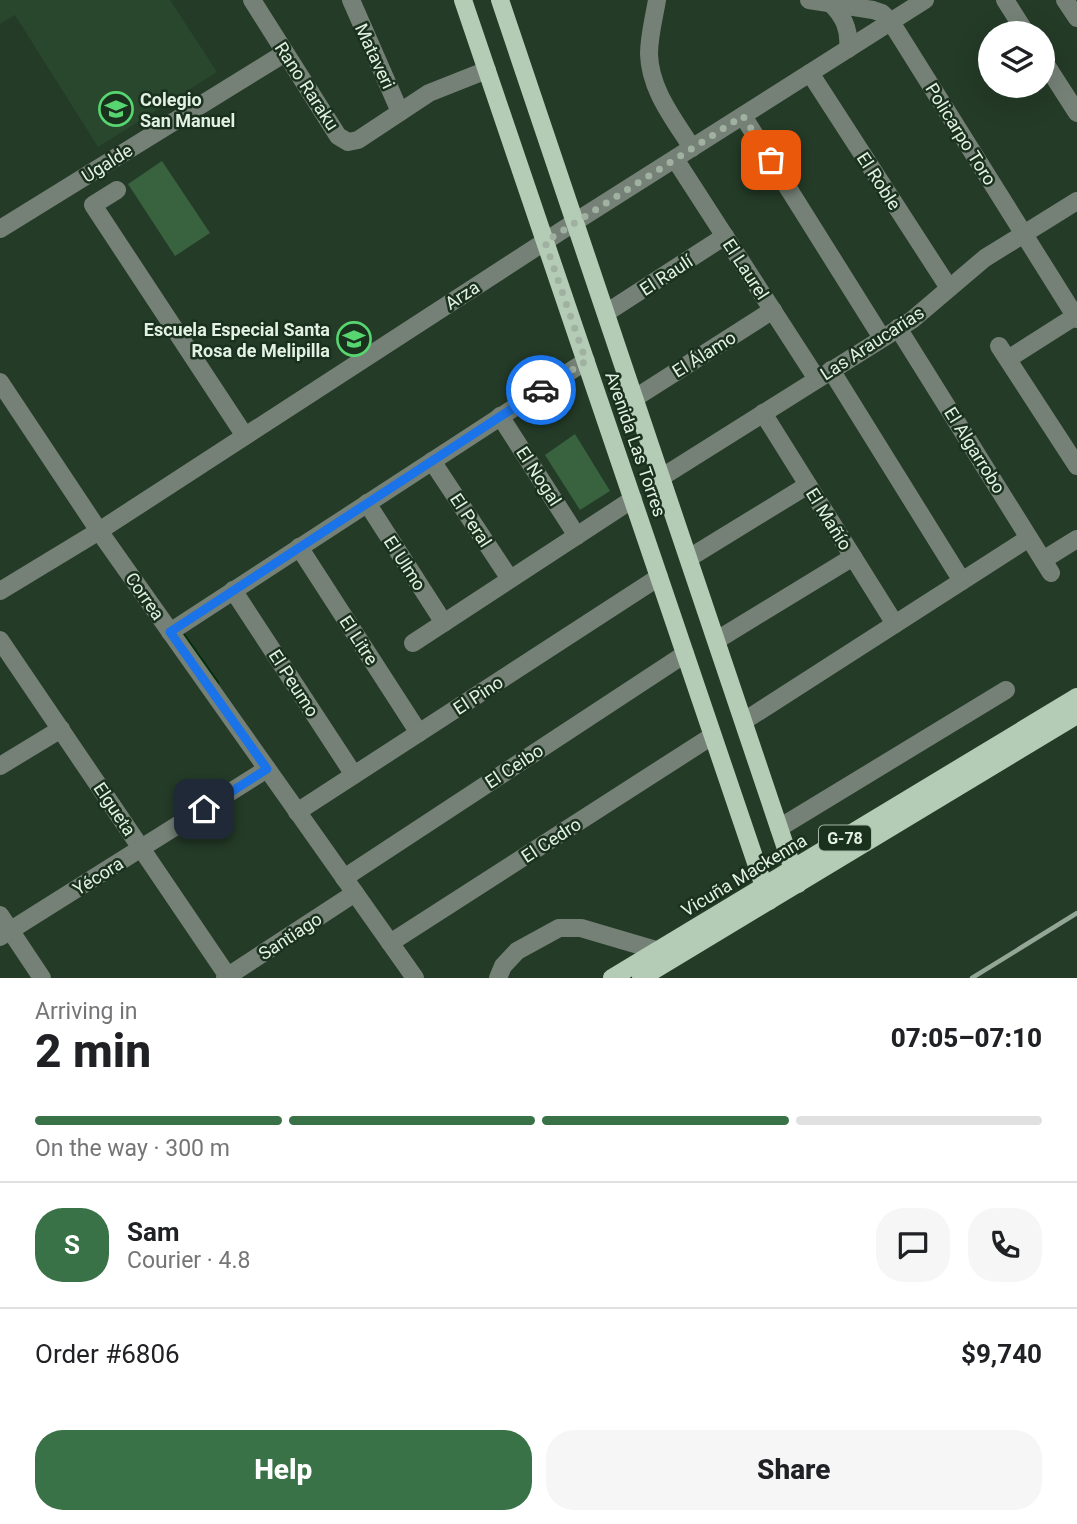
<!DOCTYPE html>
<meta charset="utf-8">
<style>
:root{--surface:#fff;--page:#f6f6f6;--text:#202124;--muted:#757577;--line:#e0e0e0;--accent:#397246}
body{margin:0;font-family:Roboto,sans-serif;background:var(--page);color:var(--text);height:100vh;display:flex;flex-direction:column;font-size:26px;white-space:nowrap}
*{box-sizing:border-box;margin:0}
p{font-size:23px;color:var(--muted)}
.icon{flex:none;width:38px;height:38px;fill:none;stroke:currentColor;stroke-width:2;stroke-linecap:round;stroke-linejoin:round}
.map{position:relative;height:978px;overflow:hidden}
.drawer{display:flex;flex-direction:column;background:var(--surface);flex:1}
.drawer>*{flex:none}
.controls{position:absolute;left:978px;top:21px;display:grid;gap:14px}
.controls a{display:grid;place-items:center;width:77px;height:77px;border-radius:50%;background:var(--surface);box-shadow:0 7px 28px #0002;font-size:35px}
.pin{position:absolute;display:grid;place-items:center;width:60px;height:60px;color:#fff;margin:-30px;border-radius:14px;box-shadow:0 4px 10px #0006}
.courier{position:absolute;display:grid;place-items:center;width:70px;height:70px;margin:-35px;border:5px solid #1a73e8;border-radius:50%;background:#fff;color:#222;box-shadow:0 2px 9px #0007}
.headline em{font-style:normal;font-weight:800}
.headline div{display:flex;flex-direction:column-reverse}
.headline{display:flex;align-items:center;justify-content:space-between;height:119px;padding:0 35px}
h1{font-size:46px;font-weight:800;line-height:52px}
.bar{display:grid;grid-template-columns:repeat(4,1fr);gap:10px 7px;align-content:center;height:84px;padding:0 35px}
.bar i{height:9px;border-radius:5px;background:var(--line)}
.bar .current{background:var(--accent)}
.bar p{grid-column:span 4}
.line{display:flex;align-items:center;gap:18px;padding:0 35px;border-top:2px solid var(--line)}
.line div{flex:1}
.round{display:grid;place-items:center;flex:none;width:74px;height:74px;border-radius:28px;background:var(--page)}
.cta{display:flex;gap:14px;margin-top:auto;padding:14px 35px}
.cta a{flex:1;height:80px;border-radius:28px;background:var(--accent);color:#fff;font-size:28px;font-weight:800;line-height:80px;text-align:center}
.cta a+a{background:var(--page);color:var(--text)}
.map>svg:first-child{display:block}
</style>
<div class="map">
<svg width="1077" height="978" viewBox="0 0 1077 978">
<rect width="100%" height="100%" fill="#243b27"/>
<!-- built -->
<polygon fill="#29472d" points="0,0 170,0 217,72 98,147 15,15 0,24"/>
<!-- green -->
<g fill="#38633e">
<polygon points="162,161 210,233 175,256 128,184"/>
<polygon points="575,434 610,491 580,510 545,455"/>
</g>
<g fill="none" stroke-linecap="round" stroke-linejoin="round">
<!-- stream -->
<polyline stroke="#002d09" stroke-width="4.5" points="183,635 217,683"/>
<!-- minor -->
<g stroke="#758176" stroke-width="18">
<polyline points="252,0 338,136 348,142 358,140 429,93 487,70"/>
<polyline points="351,0 400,112"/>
<path d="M657,0C654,18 649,36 649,54C650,90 674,119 692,148"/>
<polyline points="809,0 873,10 882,13 891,22 1077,319"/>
<polyline points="1005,0 1026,33"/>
<polyline points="1065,0 1077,18"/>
<path d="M830,3C844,16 850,30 848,49"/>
<polyline points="1043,60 1077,113"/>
<polyline points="810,73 949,288"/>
<polyline points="743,116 882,338"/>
<polyline points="675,159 817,379"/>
<polyline points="117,190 93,205 245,436"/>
<polyline points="0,229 285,53"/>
<polyline points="606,313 725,236"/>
<polyline points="898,328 1051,573"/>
<polyline points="999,346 1077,466"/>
<polyline points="1008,359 1077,315"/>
<polyline points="831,370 962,581"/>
<polyline points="0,382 99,531 415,978"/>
<polyline points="635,398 773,310"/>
<polyline points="763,413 895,624"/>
<polyline points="500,416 577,536"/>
<polyline points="432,461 510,579"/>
<polyline points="662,477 912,320 985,258 1077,201"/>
<polyline points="367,503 444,623"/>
<polyline points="299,547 419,733"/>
<polyline points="689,558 808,485"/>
<polyline points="1043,560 1077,539"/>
<polyline points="233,590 354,775"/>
<polyline points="0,591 99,531 578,220 925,0"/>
<polyline points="170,632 586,361"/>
<polyline points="0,640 229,978"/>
<polyline points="717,640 853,557"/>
<polyline points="413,643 633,499"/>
<polyline points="744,721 1029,538"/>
<polyline points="0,766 61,729"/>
<polyline points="297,812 659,577"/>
<polyline points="779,828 1006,690"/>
<polyline points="344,878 685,654"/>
<polyline points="0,915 42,978"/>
<polyline points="0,937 267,769"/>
<polyline points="390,943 712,736"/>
<polyline points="225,978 355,893"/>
<polyline points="498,978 503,966 517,951 559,928 581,928 659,951"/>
</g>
<!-- major -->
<g stroke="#b4ccb6" stroke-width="18">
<polyline points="463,0 769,901"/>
<polyline points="500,0 798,884"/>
<polyline points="612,978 1077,697"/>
<polyline points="641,978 1077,715"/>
</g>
<!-- rail -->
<polyline stroke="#94a796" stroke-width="4.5" points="972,978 1077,913"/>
</g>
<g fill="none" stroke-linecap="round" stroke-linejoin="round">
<!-- done -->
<polyline stroke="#a0b1a1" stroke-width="7" stroke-dasharray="0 12.6" points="541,390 586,361 545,242 743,116 771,160"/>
<!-- route -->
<polyline stroke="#1a73e8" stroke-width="9" points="204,809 267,769 170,632 541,390"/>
</g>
<!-- icons -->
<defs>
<g id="school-ring" transform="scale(1.75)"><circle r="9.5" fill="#1a311d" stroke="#57d570" stroke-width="1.5"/><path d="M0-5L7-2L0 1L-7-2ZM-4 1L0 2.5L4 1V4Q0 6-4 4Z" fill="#57d570"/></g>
</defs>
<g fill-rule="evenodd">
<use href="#school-ring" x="116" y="109"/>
<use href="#school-ring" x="354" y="339"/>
</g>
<g text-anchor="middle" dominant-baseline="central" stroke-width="5" stroke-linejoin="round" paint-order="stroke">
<!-- shield labels -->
<rect fill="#1a311d" stroke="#a6b7a8" stroke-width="2" x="819" y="825.5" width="52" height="25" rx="5"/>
<g font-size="16" font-weight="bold" fill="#e2f1e3">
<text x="845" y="838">G-78</text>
</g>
<!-- street labels -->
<g font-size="18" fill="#e2f1e3" stroke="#1a311d">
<text transform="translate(375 56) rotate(65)">Mataveri</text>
<text transform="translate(307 86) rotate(57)">Rano Raraku</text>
<text transform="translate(961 134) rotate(58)">Policarpo Toro</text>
<text transform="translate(107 163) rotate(-32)">Ugalde</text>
<text transform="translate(879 181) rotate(57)">El Roble</text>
<text transform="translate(746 269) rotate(57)">El Laurel</text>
<text transform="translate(666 275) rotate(-33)">El Raulí</text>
<text transform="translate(462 295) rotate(-33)">Arza</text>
<text transform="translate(872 343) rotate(-33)">Las Araucarias</text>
<text transform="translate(704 354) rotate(-32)">El Álamo</text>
<text transform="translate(636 444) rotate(71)">Avenida Las Torres</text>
<text transform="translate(975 450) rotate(58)">El Algarrobo</text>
<text transform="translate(539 476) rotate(57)">El Nogal</text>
<text transform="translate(829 519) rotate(58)">El Mañío</text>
<text transform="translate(471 520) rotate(57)">El Peral</text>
<text transform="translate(405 563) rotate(57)">El Ulmo</text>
<text transform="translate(145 596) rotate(55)">Correa</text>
<text transform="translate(359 640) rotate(57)">El Litre</text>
<text transform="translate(294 683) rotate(57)">El Peumo</text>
<text transform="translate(478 695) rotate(-33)">El Pino</text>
<text transform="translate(514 766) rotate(-33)">El Ceibo</text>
<text transform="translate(115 809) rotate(56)">Elgueta</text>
<text transform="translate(551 840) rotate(-33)">El Cedro</text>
<text transform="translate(744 875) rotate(-31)">Vicuña Mackenna</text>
<text transform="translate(98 876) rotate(-32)">Yécora</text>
<text transform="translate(290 936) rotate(-33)">Santiago</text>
</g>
<!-- poi labels -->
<g font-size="18" font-weight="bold" fill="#e2f1e3" stroke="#1a311d" text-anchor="start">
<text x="140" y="99">Colegio<tspan x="140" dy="21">San Manuel</tspan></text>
<text x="330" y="329" text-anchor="end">Escuela Especial Santa<tspan x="330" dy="21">Rosa de Melipilla</tspan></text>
</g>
</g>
</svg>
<div class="controls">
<a><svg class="icon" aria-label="layers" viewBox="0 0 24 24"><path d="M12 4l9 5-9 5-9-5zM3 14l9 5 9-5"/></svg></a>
</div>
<div class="pin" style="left:771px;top:160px;background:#ea580c"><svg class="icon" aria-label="bag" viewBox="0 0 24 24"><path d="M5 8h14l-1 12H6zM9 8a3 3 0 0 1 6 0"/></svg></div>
<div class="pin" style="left:204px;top:809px;background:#1f2937"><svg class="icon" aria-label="home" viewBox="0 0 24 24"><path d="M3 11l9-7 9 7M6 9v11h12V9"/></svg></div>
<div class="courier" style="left:541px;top:390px"><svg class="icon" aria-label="car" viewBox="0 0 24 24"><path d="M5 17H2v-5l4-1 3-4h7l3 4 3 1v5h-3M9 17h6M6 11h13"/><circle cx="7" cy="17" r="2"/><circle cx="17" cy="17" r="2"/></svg></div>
</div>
<section class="drawer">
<div class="headline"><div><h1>2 min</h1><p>Arriving in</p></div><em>07:05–07:10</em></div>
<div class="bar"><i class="current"></i><i class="current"></i><i class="current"></i><i></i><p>On the way · 300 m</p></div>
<div class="line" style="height:126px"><b class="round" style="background:var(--accent);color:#fff">S</b><div><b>Sam</b><p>Courier · 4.8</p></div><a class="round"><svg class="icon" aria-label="chat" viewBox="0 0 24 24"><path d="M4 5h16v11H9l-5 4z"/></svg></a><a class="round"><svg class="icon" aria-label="phone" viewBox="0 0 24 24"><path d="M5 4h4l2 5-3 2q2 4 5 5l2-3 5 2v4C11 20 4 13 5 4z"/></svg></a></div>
<div class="line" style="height:91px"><div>Order #6806</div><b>$9,740</b></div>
<div class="cta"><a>Help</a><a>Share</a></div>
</section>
